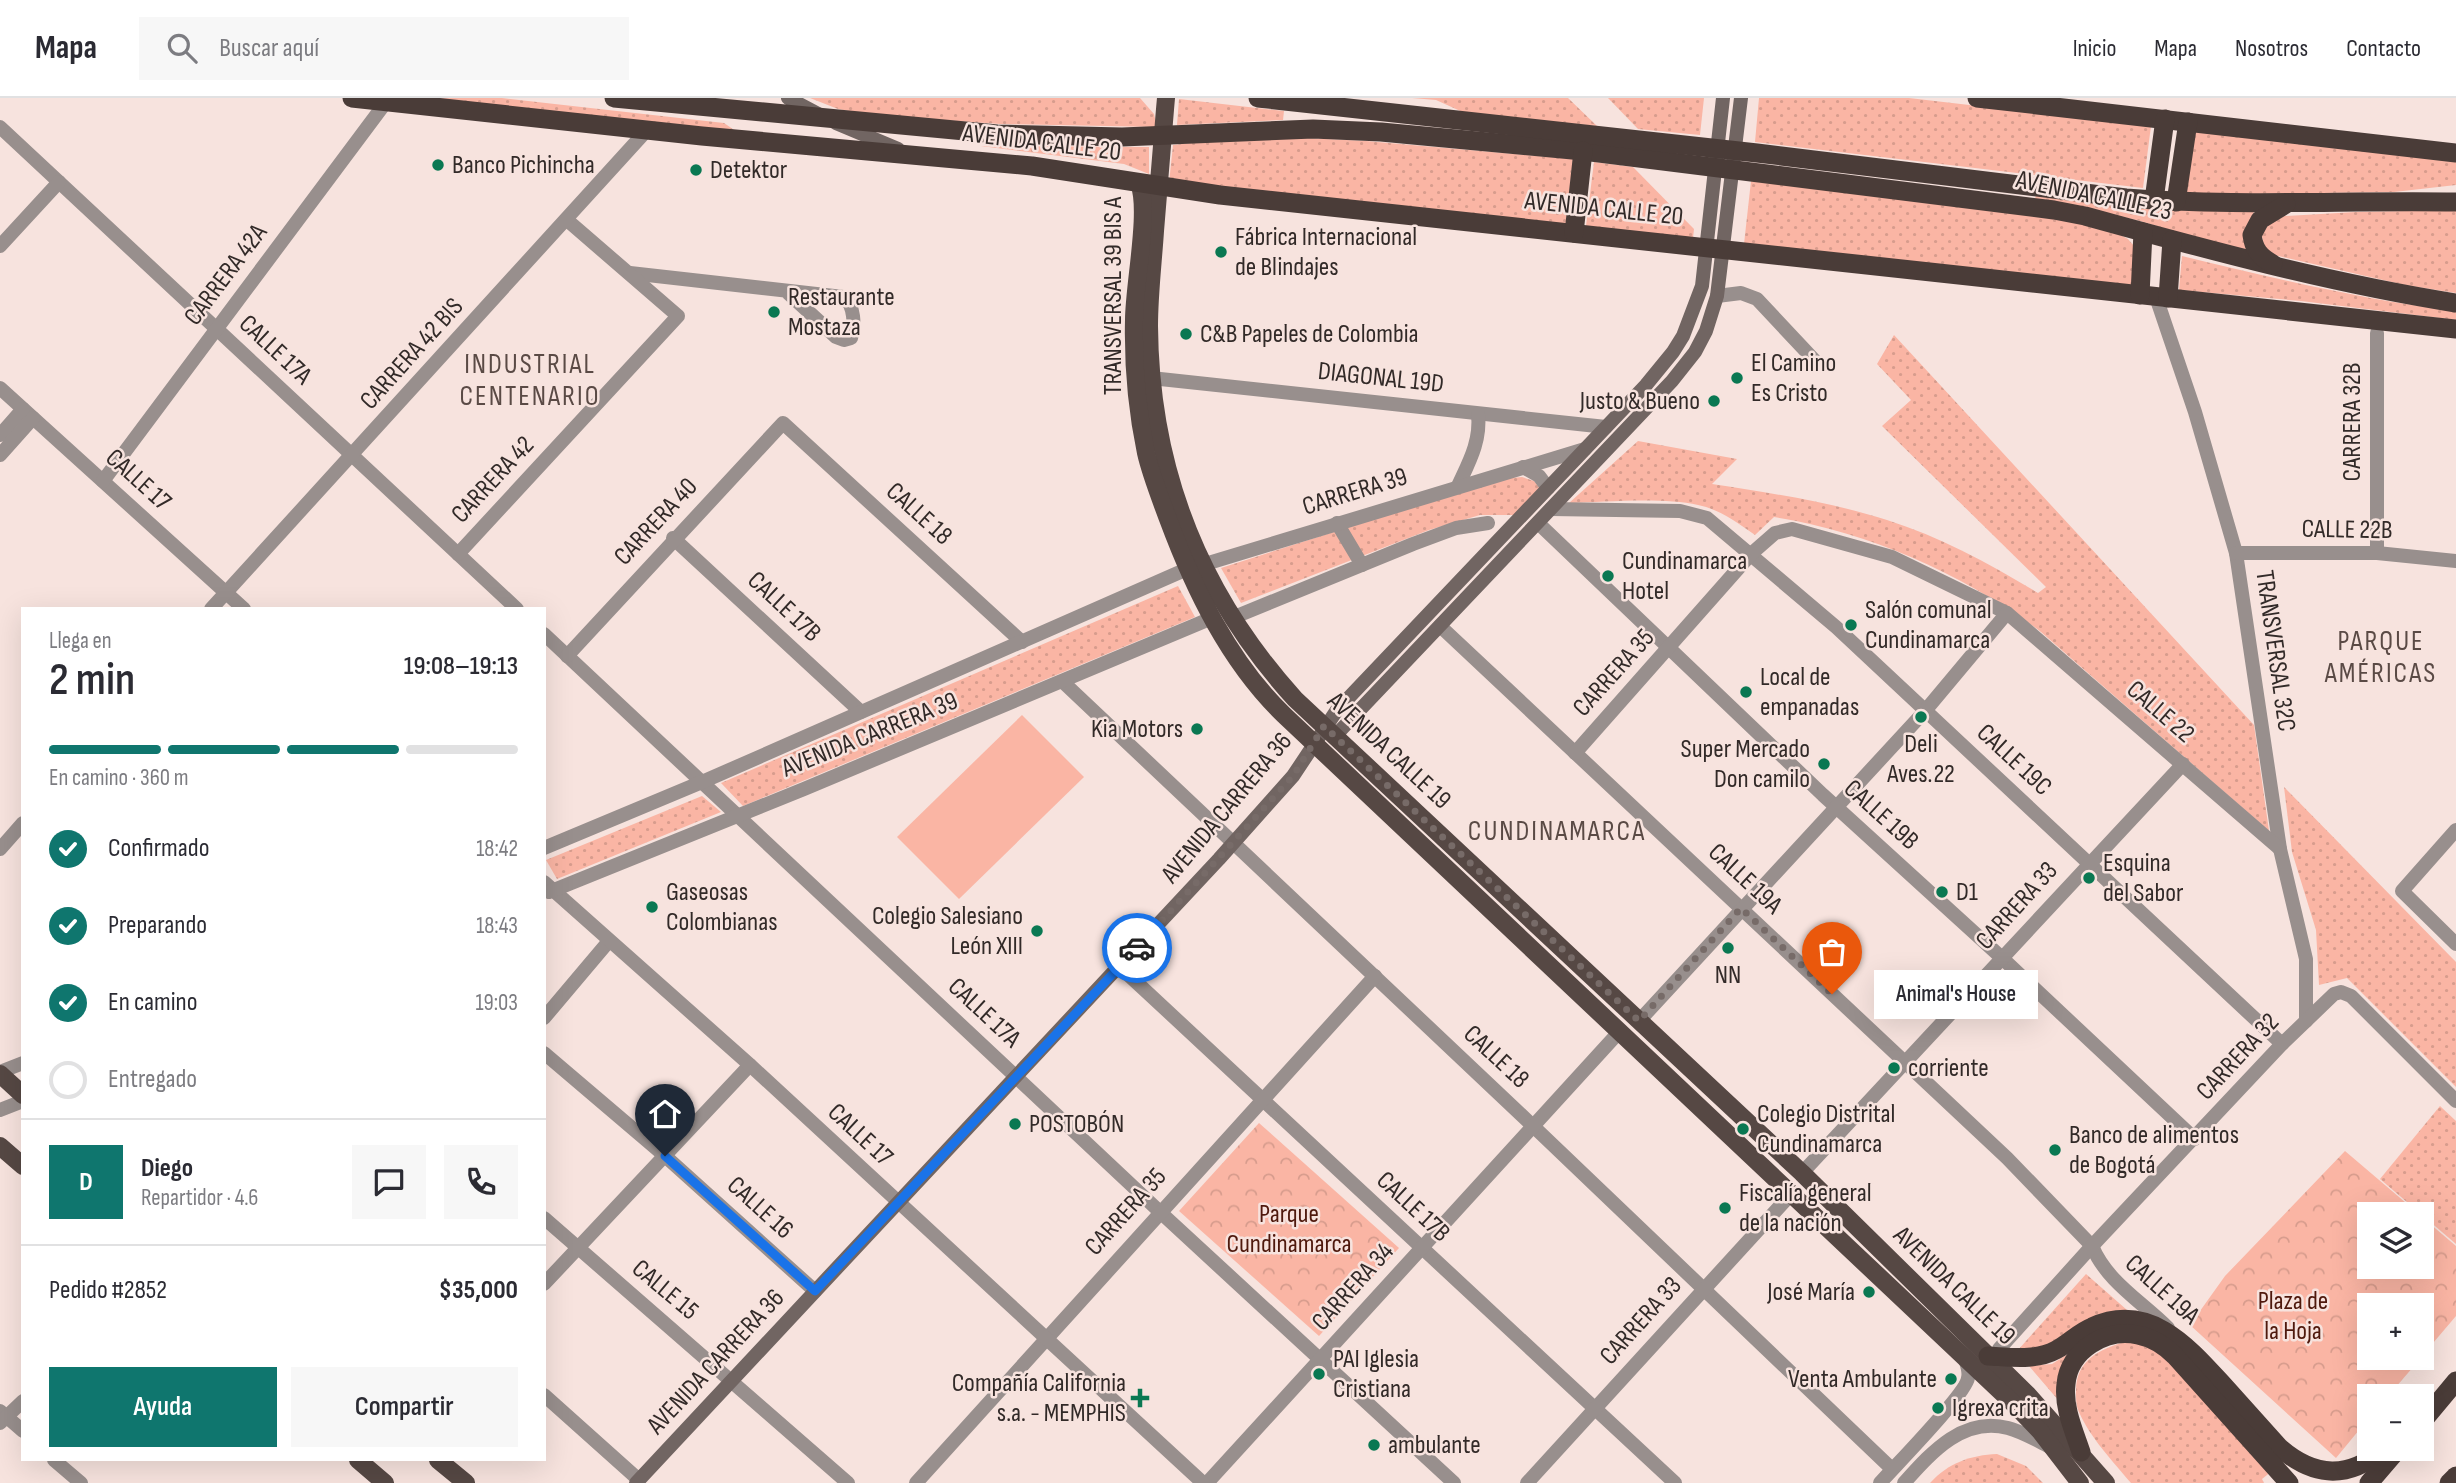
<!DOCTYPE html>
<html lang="es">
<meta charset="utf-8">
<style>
:root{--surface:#fff;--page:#f7f7f7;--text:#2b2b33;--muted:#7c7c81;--line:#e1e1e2;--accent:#0f766e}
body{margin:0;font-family:"Sofia Sans Condensed",sans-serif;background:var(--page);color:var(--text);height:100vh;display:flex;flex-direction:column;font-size:26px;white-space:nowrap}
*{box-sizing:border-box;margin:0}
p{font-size:23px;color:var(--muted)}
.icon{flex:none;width:38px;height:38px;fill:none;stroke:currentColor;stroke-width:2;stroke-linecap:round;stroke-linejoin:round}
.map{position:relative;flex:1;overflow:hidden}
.sheet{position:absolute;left:21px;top:509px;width:525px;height:854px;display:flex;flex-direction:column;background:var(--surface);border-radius:0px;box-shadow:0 7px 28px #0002}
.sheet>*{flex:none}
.controls{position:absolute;left:2357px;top:1104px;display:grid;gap:14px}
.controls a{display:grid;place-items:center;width:77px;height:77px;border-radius:0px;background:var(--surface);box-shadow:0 7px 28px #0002;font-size:35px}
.pin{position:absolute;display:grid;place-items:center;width:60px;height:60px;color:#fff;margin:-72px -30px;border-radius:50% 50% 50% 0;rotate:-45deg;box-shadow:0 0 7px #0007}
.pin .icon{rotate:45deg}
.courier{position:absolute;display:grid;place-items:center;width:70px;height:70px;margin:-35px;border:5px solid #1a73e8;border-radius:50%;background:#fff;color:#222;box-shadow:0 2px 9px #0007}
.bubble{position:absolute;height:49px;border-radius:0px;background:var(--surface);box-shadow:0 7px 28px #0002;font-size:23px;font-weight:600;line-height:49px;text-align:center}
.overview em{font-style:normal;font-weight:600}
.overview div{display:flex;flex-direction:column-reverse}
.overview{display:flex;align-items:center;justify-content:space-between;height:119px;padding:0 28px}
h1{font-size:46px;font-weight:600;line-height:52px}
.bar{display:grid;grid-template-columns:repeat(4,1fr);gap:10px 7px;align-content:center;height:84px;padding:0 28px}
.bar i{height:9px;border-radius:5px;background:var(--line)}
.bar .on{background:var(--accent)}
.bar p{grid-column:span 4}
.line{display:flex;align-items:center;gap:18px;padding:0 28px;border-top:2px solid var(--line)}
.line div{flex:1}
.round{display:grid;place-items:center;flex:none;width:74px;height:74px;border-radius:0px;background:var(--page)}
ol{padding:0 28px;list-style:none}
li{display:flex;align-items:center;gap:21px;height:77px}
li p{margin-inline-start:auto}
li .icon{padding:7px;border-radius:50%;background:var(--accent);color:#fff;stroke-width:4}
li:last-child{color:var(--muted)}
li i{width:38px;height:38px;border:4px solid var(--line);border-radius:50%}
.action{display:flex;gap:14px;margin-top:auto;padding:14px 28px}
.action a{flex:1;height:80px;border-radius:0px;background:var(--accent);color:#fff;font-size:28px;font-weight:600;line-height:80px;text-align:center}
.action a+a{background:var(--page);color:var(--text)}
header{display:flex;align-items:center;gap:42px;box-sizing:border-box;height:98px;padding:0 35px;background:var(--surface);border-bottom:2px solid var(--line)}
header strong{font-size:33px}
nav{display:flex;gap:38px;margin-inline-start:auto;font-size:24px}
.search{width:490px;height:63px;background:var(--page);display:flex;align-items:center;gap:18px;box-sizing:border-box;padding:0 24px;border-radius:0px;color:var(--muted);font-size:26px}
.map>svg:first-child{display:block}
</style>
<header>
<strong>Mapa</strong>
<div class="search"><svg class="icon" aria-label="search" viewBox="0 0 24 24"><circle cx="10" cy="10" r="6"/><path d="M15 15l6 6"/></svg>Buscar aquí</div>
<nav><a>Inicio</a><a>Mapa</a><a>Nosotros</a><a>Contacto</a></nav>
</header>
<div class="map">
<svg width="2456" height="1385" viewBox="0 0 2456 1385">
<defs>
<pattern id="grass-dots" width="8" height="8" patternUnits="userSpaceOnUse" patternTransform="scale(1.75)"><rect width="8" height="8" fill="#fab5a4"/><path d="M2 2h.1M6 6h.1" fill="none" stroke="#d79c8d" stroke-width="1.8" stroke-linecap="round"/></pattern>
<pattern id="park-crowns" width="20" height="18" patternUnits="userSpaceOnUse" patternTransform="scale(1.75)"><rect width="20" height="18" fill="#fab5a4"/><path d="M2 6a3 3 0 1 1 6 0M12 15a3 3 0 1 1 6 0" fill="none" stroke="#d79c8d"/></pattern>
</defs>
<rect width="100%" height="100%" fill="#f7e3de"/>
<!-- grass -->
<g fill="url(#grass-dots)">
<polygon points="407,0 502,0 724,25 743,38"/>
<polygon points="810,0 1140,0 1154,16 1157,29 1000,26 871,17 838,11"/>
<polygon points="1412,0 1568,0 1597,28 1467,16 1436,2"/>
<polygon points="1608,0 1704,0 1700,37 1638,31"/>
<polygon points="1759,0 1909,0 2151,28 2143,90 1755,44"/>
<polygon points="1179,1 1284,13 1283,22 1177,27"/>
<polygon points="2196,31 2456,63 2456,87 2394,94 2186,97"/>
<polygon points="1305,40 1366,43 1573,61 1566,126 1169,85 1173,47 1207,43"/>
<polygon points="981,48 1149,49 1149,76 1124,66"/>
<polygon points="1594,64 1633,69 1694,131 1693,140 1586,128"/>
<polygon points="1751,83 2052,119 2117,135 2128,141 2134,148 2135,188 1744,146"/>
<polygon points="2036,96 2254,114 2251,120 2253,157 2140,123 2090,111 2035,102"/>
<polygon points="2456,112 2456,195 2405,187 2274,157 2265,152 2260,130 2284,118 2356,114"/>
<path d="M2182,158C2273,180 2363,202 2456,213V222L2301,203L2179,192Z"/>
<path d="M1894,237L2254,627L2269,733L2041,534C1964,476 1869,434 1774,419L1755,437C1738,425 1719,411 1698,407C1663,399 1605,404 1569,405L1638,343L1737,361L1712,386C1770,395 1831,404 1887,422C1941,439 1990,466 2038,495L2046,489L1882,328L1911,302L1877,266Z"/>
<polygon points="1522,379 1534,383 1540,390 1516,417 1480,417 1429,432 1241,505 1221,470 1500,381"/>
<polygon points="1178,488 1195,519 743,708 721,685"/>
<polygon points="2284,689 2456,864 2456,989 2347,880 2319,887 2316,832 2292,754"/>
<polygon points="702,698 721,714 557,781 546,762"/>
<polygon points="2440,1008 2456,1023 2456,1146 2380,1081"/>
<path d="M2086,1176L2127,1212C2085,1213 2079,1232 2046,1247C2037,1250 2027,1251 2018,1252Z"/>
<path d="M2125,1244L2144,1246L2160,1254L2272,1373L2262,1381L2264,1385H2131C2114,1365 2089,1338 2079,1314C2076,1308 2076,1300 2076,1293C2076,1262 2100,1251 2125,1244Z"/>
<polygon points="2079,1249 2059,1303 2029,1268 2052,1266"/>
<path d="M1997,1356L2026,1368L2043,1385H1930C1948,1365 1971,1357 1997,1356Z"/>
</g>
<!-- park -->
<g fill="url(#park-crowns)">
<polygon points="1259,1025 1399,1150 1319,1238 1179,1113"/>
<polygon points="2345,1053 2419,1116 2370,1116 2370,1169 2422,1169 2422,1119 2456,1148 2456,1218 2422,1258 2422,1208 2370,1208 2370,1260 2421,1260 2388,1298 2370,1298 2369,1320 2336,1360 2190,1227 2225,1178"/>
</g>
<!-- pitch -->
<polygon fill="#fab5a4" points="1022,617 1084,679 959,801 897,739"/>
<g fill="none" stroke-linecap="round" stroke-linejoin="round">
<!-- minor -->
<g stroke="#988f8d" stroke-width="14">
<polyline points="0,29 517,511"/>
<polyline points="0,148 59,84"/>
<path d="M630,175L843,199C855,206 855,229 851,240L844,242L836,239L786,193"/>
<polyline points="1717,198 1741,195 1757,201 1817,265"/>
<polyline points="2156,199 2195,314 2236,455 2280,751 2306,861 2306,923"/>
<polyline points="2377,235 2377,455"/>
<polyline points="1151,280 1606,329"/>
<polyline points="0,290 244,511"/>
<polyline points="0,337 23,311"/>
<polyline points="0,357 33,320"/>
<polyline points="1523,369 1539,378 1548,390"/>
<polyline points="103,383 389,0"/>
<path d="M1458,388C1469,364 1481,343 1478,316"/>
<polyline points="1551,411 1680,413 1707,420 1836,529 2282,946"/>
<polyline points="1337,425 1362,467"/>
<polyline points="1538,425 1823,697 2002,860 2195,1041"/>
<polyline points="673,440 861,614"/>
<polyline points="2236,455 2377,455 2456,463"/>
<polyline points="458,456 678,218 567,122"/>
<polyline points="1202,467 1585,351"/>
<polyline points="211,511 647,32"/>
<polyline points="1232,520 1413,446 1456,430 1488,425"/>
<path d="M1440,528L2007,1060L2092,1148C2107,1184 2141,1203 2168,1230"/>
<polyline points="544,536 1159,1113 1454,1385"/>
<polyline points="567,558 783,325 1022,544"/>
<polyline points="1063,584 1533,1028 1892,1371"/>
<polyline points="1575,655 1751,456 1775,435 1792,431 1892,459 2007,515 2280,751"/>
<polyline points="2456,732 2402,793 2456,846"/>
<polyline points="0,751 23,725"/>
<polyline points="1120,869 1675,1385"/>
<polyline points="544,920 609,843"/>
<polyline points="1639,923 1925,613 2007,515"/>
<polyline points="544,955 665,1058 815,1193"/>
<polyline points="1802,1075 2183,666"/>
<polyline points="544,1120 848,1385"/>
<polyline points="544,1186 750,967"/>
<polyline points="1999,1251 2092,1148 2282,946 2334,896 2341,894 2351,898 2456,1003"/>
<polyline points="544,1297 639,1382"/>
<polyline points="0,1313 23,1333"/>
<polyline points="54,1362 81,1385"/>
<polyline points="916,1385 1375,878"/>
<polyline points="1207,1385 1620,933"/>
<polyline points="1527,1385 1792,1095"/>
</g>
<!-- tertiary -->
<g stroke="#988f8d" stroke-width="14">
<polyline points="544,750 702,684 1187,471"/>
<polyline points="544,784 750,967 1203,1385"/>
<polyline points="549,794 804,691 1212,520"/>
<polyline points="0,974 23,965"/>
<polyline points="0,1012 23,1003"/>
<polyline points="0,1325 23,1303"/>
<path d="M1880,1385C1895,1368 1966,1296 1968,1280C1970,1272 1966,1265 1964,1258"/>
<path d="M1904,1385C1931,1355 1963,1318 2008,1330C2023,1334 2038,1343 2052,1350"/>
</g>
<!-- secondary -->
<g stroke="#716562" stroke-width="14">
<polyline points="788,0 818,16"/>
<polyline points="836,25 898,51"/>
<polyline points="1335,638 1672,283 1695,254 1706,233 1717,198 1741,0"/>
<polyline points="636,1385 1219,761 1293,678 1337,612 1646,287 1673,254 1683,238 1702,188 1723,0"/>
</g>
<!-- primary -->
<g stroke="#564844" stroke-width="18">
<path d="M1166,0C1162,44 1159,88 1155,133C1153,164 1149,196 1149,228C1150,371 1199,495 1295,601L1802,1075L2028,1297L2106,1385"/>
<path d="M1139,85C1150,113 1134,187 1134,222C1133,266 1137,312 1146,355C1151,377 1160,399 1168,421C1194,491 1229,564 1284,617L2015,1307L2040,1333L2080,1385"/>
<polyline points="0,976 23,997"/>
<polyline points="0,1048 23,1068"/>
<polyline points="358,1362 385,1385"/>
<polyline points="438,1362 466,1385"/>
</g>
<!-- trunk -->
<g stroke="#4a3c38" stroke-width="19">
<polyline points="352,0 702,38 1032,68 1220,97 2456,231"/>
<path d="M614,0L997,36L1122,39L1313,31L1381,34L1583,53L2054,112L2085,118C2208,152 2330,185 2456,205"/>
<path d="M1258,0L1757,55L2126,100C2236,109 2346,102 2456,104"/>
<polyline points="1977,0 2456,55"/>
<polyline points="2154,102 2165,21"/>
<polyline points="2176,104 2188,24"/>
<polyline points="1574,135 1583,53"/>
<path d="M2273,166C2260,159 2254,152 2252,137L2260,122L2286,106"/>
<polyline points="2140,197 2143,134"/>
<polyline points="2168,200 2172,142"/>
<path d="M1988,1258C2010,1259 2036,1263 2056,1252C2069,1245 2079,1234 2092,1229C2151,1202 2191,1252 2226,1290C2244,1310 2262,1330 2280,1350C2315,1380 2349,1381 2384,1351"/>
<polyline points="2422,1324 2456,1283"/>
<path d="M2081,1354C2074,1333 2063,1309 2066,1286C2069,1252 2106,1230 2138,1237C2153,1240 2165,1248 2175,1258L2289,1385"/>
<polyline points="2369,1385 2398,1351"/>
<polyline points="2449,1385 2456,1378"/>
</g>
</g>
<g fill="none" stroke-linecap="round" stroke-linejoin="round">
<!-- done -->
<polyline stroke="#776b68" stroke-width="7" stroke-dasharray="0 12.6" points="1137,850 1293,678 1324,628 1639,923 1741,810 1832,896"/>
<!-- route -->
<polyline stroke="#1a73e8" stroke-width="9" points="665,1058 815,1193 1137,850"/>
</g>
<!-- markers -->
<g fill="#0a7852" stroke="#f7e3de" stroke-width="2.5">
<circle cx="438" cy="67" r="7"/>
<circle cx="696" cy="72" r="7"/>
<circle cx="1221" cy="154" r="7"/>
<circle cx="774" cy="214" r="7"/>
<circle cx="1186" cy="236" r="7"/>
<circle cx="1737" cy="280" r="7"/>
<circle cx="1714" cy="303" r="7"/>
<circle cx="1608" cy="478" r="7"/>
<circle cx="1851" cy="527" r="7"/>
<circle cx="1746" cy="594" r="7"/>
<circle cx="1921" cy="619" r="7"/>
<circle cx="1197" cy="631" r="7"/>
<circle cx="1824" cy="666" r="7"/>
<circle cx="2089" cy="780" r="7"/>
<circle cx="1942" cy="794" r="7"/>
<circle cx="652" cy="809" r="7"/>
<circle cx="1037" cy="833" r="7"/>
<circle cx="1728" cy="850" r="7"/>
<circle cx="1894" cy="970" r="7"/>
<circle cx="1015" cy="1026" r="7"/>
<circle cx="1743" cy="1031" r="7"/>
<circle cx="2055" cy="1052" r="7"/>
<circle cx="1725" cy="1110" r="7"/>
<circle cx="1869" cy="1194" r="7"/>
<circle cx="1319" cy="1276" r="7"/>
<circle cx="1951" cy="1281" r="7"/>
<path d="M1136.5 1289.5h7v7h7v7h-7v7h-7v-7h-7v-7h7z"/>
<circle cx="1938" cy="1310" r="7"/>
<circle cx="1374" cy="1347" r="7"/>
</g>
<g text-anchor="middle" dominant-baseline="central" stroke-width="5" stroke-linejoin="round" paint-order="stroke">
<!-- street labels -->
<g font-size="26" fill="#322a28" stroke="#f7e3de">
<text transform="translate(1042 45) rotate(7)">AVENIDA CALLE 20</text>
<text transform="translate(2094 98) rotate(12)">AVENIDA CALLE 23</text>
<text transform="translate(1604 111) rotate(6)">AVENIDA CALLE 20</text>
<text transform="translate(226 177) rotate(-53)">CARRERA 42A</text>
<text transform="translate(1113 198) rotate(-90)">TRANSVERSAL 39 BIS A</text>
<text transform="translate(275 252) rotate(43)">CALLE 17A</text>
<text transform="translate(412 256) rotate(-48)">CARRERA 42 BIS</text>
<text transform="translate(1381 280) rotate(6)">DIAGONAL 19D</text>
<text transform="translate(2352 324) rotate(-90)">CARRERA 32B</text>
<text transform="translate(138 382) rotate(42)">CALLE 17</text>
<text transform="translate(493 382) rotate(-47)">CARRERA 42</text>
<text transform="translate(1355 394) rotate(-17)">CARRERA 39</text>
<text transform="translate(919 416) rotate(42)">CALLE 18</text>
<text transform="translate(656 424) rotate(-47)">CARRERA 40</text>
<text transform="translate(2347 432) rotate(1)">CALLE 22B</text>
<text transform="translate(784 509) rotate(43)">CALLE 17B</text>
<text transform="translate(2275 553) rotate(82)">TRANSVERSAL 32C</text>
<text transform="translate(1614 575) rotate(-48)">CARRERA 35</text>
<text transform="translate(2160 614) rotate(41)">CALLE 22</text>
<text transform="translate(870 637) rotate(-22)">AVENIDA CARRERA 39</text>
<text transform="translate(1389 653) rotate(43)">AVENIDA CALLE 19</text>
<text transform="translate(2014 662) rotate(43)">CALLE 19C</text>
<text transform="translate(1227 710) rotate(-50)">AVENIDA CARRERA 36</text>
<text transform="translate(1881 717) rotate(42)">CALLE 19B</text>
<text transform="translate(1745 781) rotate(43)">CALLE 19A</text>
<text transform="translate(2017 808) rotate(-48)">CARRERA 33</text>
<text transform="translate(984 915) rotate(43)">CALLE 17A</text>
<text transform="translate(1496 959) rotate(43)">CALLE 18</text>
<text transform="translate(2238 959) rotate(-47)">CARRERA 32</text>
<text transform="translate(860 1037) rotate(43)">CALLE 17</text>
<text transform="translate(1413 1109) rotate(43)">CALLE 17B</text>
<text transform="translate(760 1110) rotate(42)">CALLE 16</text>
<text transform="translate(1126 1114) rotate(-48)">CARRERA 35</text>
<text transform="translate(1954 1188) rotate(44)">AVENIDA CALLE 19</text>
<text transform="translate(1353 1189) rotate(-48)">CARRERA 34</text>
<text transform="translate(665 1192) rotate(40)">CALLE 15</text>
<text transform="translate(2162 1192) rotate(42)">CALLE 19A</text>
<text transform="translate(1641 1223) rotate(-48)">CARRERA 33</text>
<text transform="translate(716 1264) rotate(-47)">AVENIDA CARRERA 36</text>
</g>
<!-- poi labels -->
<g font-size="26" fill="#322a28" stroke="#f7e3de" text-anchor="start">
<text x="452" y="67">Banco Pichincha</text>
<text x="710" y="72">Detektor</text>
<text x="1235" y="139">Fábrica Internacional<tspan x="1235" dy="30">de Blindajes</tspan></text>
<text x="788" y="199">Restaurante<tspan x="788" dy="30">Mostaza</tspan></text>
<text x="1200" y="236">C&amp;B Papeles de Colombia</text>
<text x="1751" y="265">El Camino<tspan x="1751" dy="30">Es Cristo</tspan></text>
<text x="1700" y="303" text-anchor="end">Justo &amp; Bueno</text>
<text x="1622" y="463">Cundinamarca<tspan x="1622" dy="30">Hotel</tspan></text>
<text x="1865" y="512">Salón comunal<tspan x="1865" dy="30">Cundinamarca</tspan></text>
<text x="1760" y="579">Local de<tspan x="1760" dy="30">empanadas</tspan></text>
<text x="1183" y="631" text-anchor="end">Kia Motors</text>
<text x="1921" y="646" text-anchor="middle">Deli<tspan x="1921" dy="30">Aves.22</tspan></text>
<text x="1810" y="651" text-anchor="end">Super Mercado<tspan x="1810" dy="30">Don camilo</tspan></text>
<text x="2103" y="765">Esquina<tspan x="2103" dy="30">del Sabor</tspan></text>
<text x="666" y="794">Gaseosas<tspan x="666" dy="30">Colombianas</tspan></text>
<text x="1956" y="794">D1</text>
<text x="1023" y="818" text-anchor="end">Colegio Salesiano<tspan x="1023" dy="30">León XIII</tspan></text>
<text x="1728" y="877" text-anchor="middle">NN</text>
<text x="1908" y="970">corriente</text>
<text x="1757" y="1016">Colegio Distrital<tspan x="1757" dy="30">Cundinamarca</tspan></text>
<text x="1029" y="1026">POSTOBÓN</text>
<text x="2069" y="1037">Banco de alimentos<tspan x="2069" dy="30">de Bogotá</tspan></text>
<text x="1739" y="1095">Fiscalía general<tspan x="1739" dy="30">de la nación</tspan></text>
<text x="1855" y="1194" text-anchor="end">José María</text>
<text x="1333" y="1261">PAI Iglesia<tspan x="1333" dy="30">Cristiana</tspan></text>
<text x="1937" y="1281" text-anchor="end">Venta Ambulante</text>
<text x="1126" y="1285" text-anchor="end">Compañía California<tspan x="1126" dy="30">s.a. - MEMPHIS</tspan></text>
<text x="1952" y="1310">Igrexa crita</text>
<text x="1388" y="1347">ambulante</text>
</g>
<!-- park labels -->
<g font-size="26" fill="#4f190d" stroke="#f7e3de">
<text x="1289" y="1116">Parque<tspan x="1289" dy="30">Cundinamarca</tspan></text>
<text x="2293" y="1203">Plaza de<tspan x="2293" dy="30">la Hoja</tspan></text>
</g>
<!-- neighbourhood labels -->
<g font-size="28" letter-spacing="2" fill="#5a4a45" stroke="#f7e3de">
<text x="530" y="266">INDUSTRIAL<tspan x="530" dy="32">CENTENARIO</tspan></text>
<text x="2381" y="543">PARQUE<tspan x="2381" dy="32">AMÉRICAS</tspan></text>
<text x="1557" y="733">CUNDINAMARCA</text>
</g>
</g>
</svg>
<div class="controls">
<a><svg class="icon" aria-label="layers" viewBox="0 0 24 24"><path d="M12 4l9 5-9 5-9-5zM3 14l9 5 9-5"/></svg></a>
<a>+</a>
<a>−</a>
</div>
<div class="pin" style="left:1832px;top:896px;background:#ea580c"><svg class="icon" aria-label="bag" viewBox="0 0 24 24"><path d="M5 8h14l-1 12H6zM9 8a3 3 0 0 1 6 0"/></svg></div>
<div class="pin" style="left:665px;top:1058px;background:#1f2937"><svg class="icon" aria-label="home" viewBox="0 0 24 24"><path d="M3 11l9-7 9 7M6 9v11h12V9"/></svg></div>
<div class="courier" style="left:1137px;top:850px"><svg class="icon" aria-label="car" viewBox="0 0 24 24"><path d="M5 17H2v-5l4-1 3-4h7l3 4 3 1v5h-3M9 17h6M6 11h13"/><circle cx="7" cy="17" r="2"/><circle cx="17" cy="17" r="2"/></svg></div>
<div class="bubble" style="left:1874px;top:872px;width:164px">Animal's House</div>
<section class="sheet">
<div class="overview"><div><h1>2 min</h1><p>Llega en</p></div><em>19:08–19:13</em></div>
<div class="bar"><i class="on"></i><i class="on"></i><i class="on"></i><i></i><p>En camino · 360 m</p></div>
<ol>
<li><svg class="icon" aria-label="check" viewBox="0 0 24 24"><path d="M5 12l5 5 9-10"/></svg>Confirmado<p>18:42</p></li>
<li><svg class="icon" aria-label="check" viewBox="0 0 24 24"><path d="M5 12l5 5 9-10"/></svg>Preparando<p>18:43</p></li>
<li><svg class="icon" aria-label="check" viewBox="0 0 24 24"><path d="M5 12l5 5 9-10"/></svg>En camino<p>19:03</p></li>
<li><i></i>Entregado</li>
</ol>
<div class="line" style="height:126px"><b class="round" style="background:var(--accent);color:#fff">D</b><div><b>Diego</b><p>Repartidor · 4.6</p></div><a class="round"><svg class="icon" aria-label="chat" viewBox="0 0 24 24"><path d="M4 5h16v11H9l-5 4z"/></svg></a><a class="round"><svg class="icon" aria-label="phone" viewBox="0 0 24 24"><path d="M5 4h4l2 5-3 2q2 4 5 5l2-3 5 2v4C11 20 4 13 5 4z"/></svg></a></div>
<div class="line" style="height:91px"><div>Pedido #2852</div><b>$35,000</b></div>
<div class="action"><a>Ayuda</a><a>Compartir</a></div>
</section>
</div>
